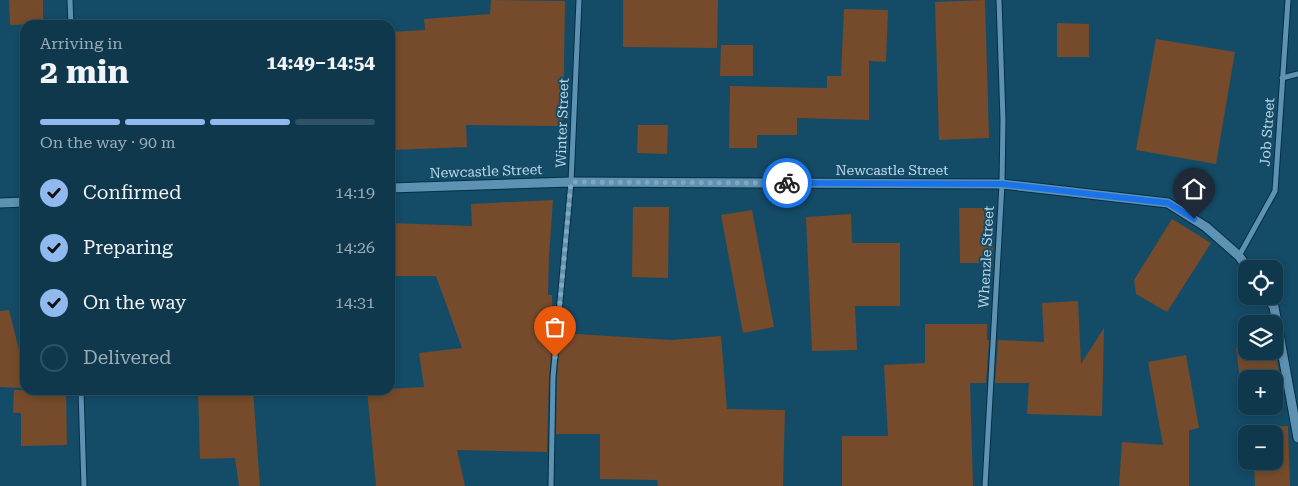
<!DOCTYPE html>
<meta charset="utf-8">
<style>
:root{--surface:#0f384d;--page:#183f54;--text:#f1f3f6;--muted:#9bacb6;--line:#2f5265;--accent:#90b9f0}
body{margin:0;font-family:"Roboto Serif",serif;background:var(--page);color:var(--text);height:100vh;display:flex;flex-direction:column;font-size:19px;white-space:nowrap}
*{box-sizing:border-box;margin:0}
p{font-size:16px;color:var(--muted)}
.icon{flex:none;width:28px;height:28px;fill:none;stroke:currentColor;stroke-width:2;stroke-linecap:round;stroke-linejoin:round}
.map{position:relative;flex:1;overflow:hidden}
.panel{position:absolute;left:20px;top:20px;width:375px;height:375px;display:flex;flex-direction:column;background:var(--surface);border-radius:15px;box-shadow:0 2px 8px #0003,0 0 0 1px var(--line)}
.panel>*{flex:none}
.tools{position:absolute;left:1238px;top:260px;display:grid;gap:10px}
.tools a{display:grid;place-items:center;width:45px;height:45px;border-radius:10px;background:var(--surface);box-shadow:0 2px 8px #0003,0 0 0 1px var(--line);font-size:25px}
.pin{position:absolute;display:grid;place-items:center;width:42px;height:42px;color:#fff;margin:-51px -21px;border-radius:50% 50% 50% 0;rotate:-45deg;box-shadow:0 0 5px #0007}
.pin .icon{rotate:45deg}
.courier{position:absolute;display:grid;place-items:center;width:50px;height:50px;margin:-25px;border:4px solid #1a73e8;border-radius:50%;background:#fff;color:#222;box-shadow:0 1px 6px #0007}
.overview em{font-style:normal;font-weight:700}
.overview div{display:flex;flex-direction:column-reverse}
.overview{display:flex;align-items:center;justify-content:space-between;height:85px;padding:0 20px}
h1{font-size:32px;font-weight:700;line-height:38px}
.bar{display:grid;grid-template-columns:repeat(4,1fr);gap:8px 5px;align-content:center;height:60px;padding:0 20px}
.bar i{height:6px;border-radius:4px;background:var(--line)}
.bar .selected{background:var(--accent)}
.bar p{grid-column:span 4}
ol{padding:0 20px;list-style:none}
li{display:flex;align-items:center;gap:15px;height:55px}
li p{margin-inline-start:auto}
li .icon{padding:5px;border-radius:50%;background:var(--accent);color:#111;stroke-width:4}
li:last-child{color:var(--muted)}
li i{width:28px;height:28px;border:2px solid var(--line);border-radius:50%}
.map>svg:first-child{display:block}
</style>
<div class="map">
<svg width="1298" height="486" viewBox="0 0 1298 486">
<rect width="100%" height="100%" fill="#144b67"/>
<!-- building -->
<g fill="#754b2b">
<polygon points="9,0 43,0 43,24 10,25"/>
<polygon points="491,0 565,1 563,126 466,125 467,147 390,150 390,32 425,30 424,19 490,14"/>
<polygon points="623,0 718,0 717,48 623,47"/>
<polygon points="985,0 989,138 939,140 935,2"/>
<polygon points="844,9 888,10 886,62 869,61 869,120 797,118 797,135 757,135 757,148 729,148 730,86 827,88 827,76 841,76"/>
<polygon points="1057,23 1089,24 1089,57 1057,57"/>
<polygon points="1156,39 1235,52 1216,164 1136,150"/>
<polygon points="721,45 753,45 753,76 720,76"/>
<polygon points="638,125 668,125 667,154 637,153"/>
<polygon points="553,200 549,256 548,295 552,295 553,332 549,377 547,452 457,450 465,486 376,486 367,390 424,387 419,353 462,348 436,276 390,276 390,223 472,226 471,204"/>
<polygon points="633,207 669,207 668,278 632,277"/>
<polygon points="959,208 994,208 993,263 960,263"/>
<polygon points="752,210 774,327 743,333 721,215"/>
<polygon points="851,214 852,243 900,243 900,306 855,306 857,350 812,351 806,217"/>
<polygon points="1172,219 1211,243 1167,312 1136,294 1134,280"/>
<polygon points="1078,301 1081,364 1104,328 1102,416 1027,414 1029,383 995,383 998,340 1044,342 1042,303"/>
<polygon points="9,310 25,373 25,388 0,387 0,311"/>
<polygon points="925,324 987,324 987,340 989,340 986,383 970,383 973,486 842,486 842,436 888,436 884,365 925,363"/>
<polygon points="561,333 672,340 721,336 727,409 785,410 783,486 658,486 657,480 600,479 600,434 556,434 557,377"/>
<polygon points="1274,342 1279,373 1240,379 1236,348 1246,346 1246,351 1274,351"/>
<polygon points="1186,355 1199,428 1189,430 1189,486 1119,486 1122,442 1163,445 1148,362"/>
<polygon points="14,390 66,390 67,445 21,446 21,413 13,413"/>
<polygon points="198,390 253,390 260,486 239,486 235,458 200,459"/>
<polygon points="1288,426 1290,486 1255,486 1254,461 1274,461 1274,434 1254,434 1253,427"/>
</g>
<g fill="none" stroke-linecap="round" stroke-linejoin="round">
<!-- minor casing -->
<g stroke="#052f45" stroke-width="7">
<g id="minor">
<polyline points="70,0 71,25"/>
<polyline points="1282,78 1298,74"/>
<polyline points="1239,256 1275,191 1288,0"/>
<polyline points="81,390 84,486"/>
<polyline points="551,486 553,377 571,182 579,0"/>
<polyline points="985,486 1002,184 1003,120 999,0"/>
</g>
</g>
<!-- tertiary casing -->
<g stroke="#052f45" stroke-width="11">
<g id="tertiary">
<polyline points="390,188 571,182 1002,184 1168,203 1206,227 1239,256 1248,269"/>
<polyline points="0,203 25,202"/>
<polyline points="1267,296 1274,307 1298,438"/>
</g>
</g>
<!-- minor -->
<use href="#minor" stroke="#5e92b2" stroke-width="5"/>
<!-- tertiary -->
<use href="#tertiary" stroke="#5e92b2" stroke-width="9"/>
</g>
<g fill="none" stroke-linecap="round" stroke-linejoin="round">
<!-- done -->
<polyline stroke="#82a7bc" stroke-width="5" stroke-dasharray="0 9" points="555,357 571,182 787,183"/>
<!-- route -->
<polyline stroke="#1a73e8" stroke-width="6" points="787,183 1002,184 1168,203 1194,219"/>
</g>
<g text-anchor="middle" dominant-baseline="central" stroke-width="4" stroke-linejoin="round" paint-order="stroke">
<!-- street labels -->
<g font-size="14" fill="#bed8e9" stroke="#144b67">
<text transform="translate(562 123) rotate(-88)">Winter Street</text>
<text transform="translate(1267 132) rotate(-86)">Job Street</text>
<text x="892" y="170">Newcastle Street</text>
<text transform="translate(486 171) rotate(-2)">Newcastle Street</text>
<text transform="translate(986 257) rotate(-87)">Whenzle Street</text>
</g>
</g>
</svg>
<div class="tools">
<a><svg class="icon" aria-label="locate" viewBox="0 0 24 24"><circle cx="12" cy="12" r="6"/><path d="M12 2v4M12 18v4M2 12h4M18 12h4"/></svg></a>
<a><svg class="icon" aria-label="layers" viewBox="0 0 24 24"><path d="M12 4l9 5-9 5-9-5zM3 14l9 5 9-5"/></svg></a>
<a>+</a>
<a>−</a>
</div>
<div class="pin" style="left:555px;top:357px;background:#ea580c"><svg class="icon" aria-label="bag" viewBox="0 0 24 24"><path d="M5 8h14l-1 12H6zM9 8a3 3 0 0 1 6 0"/></svg></div>
<div class="pin" style="left:1194px;top:219px;background:#1f2937"><svg class="icon" aria-label="home" viewBox="0 0 24 24"><path d="M3 11l9-7 9 7M6 9v11h12V9"/></svg></div>
<div class="courier" style="left:787px;top:183px"><svg class="icon" aria-label="bike" viewBox="0 0 24 24"><circle cx="6" cy="16" r="4"/><circle cx="18" cy="16" r="4"/><path d="M6 16l4-8h5l3 8M10 8l3 8H6M13 5h3"/></svg></div>
<section class="panel">
<div class="overview"><div><h1>2 min</h1><p>Arriving in</p></div><em>14:49–14:54</em></div>
<div class="bar"><i class="selected"></i><i class="selected"></i><i class="selected"></i><i></i><p>On the way · 90 m</p></div>
<ol>
<li><svg class="icon" aria-label="check" viewBox="0 0 24 24"><path d="M5 12l5 5 9-10"/></svg>Confirmed<p>14:19</p></li>
<li><svg class="icon" aria-label="check" viewBox="0 0 24 24"><path d="M5 12l5 5 9-10"/></svg>Preparing<p>14:26</p></li>
<li><svg class="icon" aria-label="check" viewBox="0 0 24 24"><path d="M5 12l5 5 9-10"/></svg>On the way<p>14:31</p></li>
<li><i></i>Delivered</li>
</ol>
</section>
</div>
